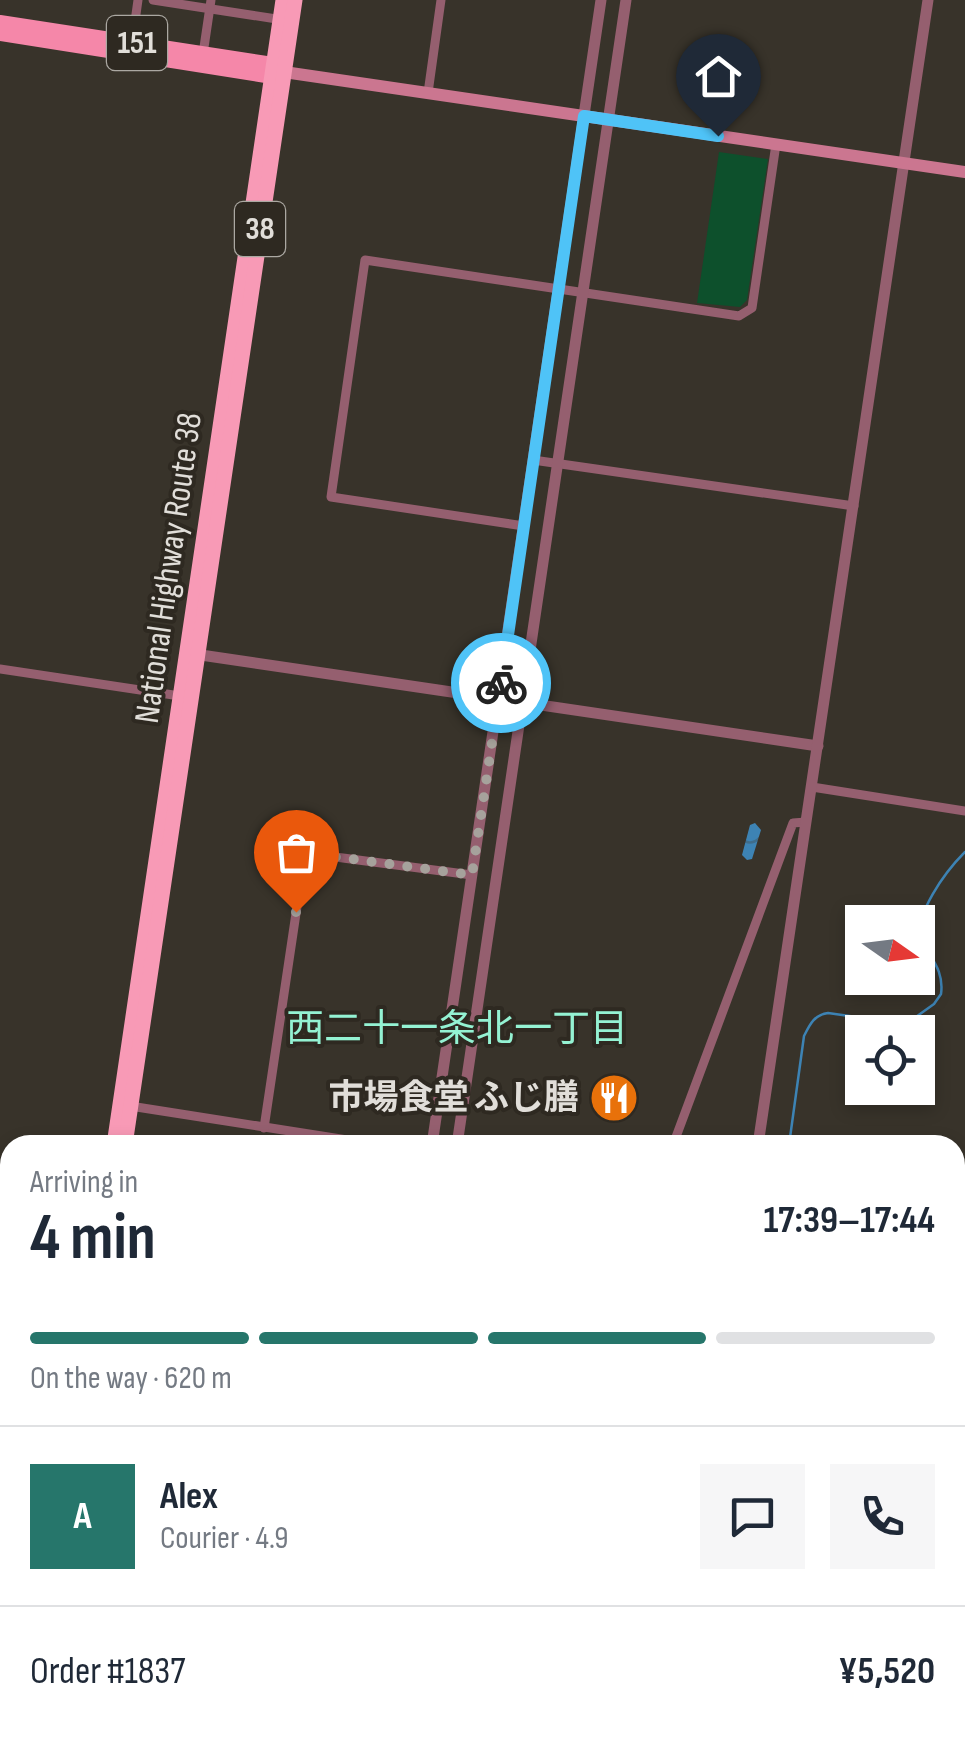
<!DOCTYPE html>
<meta charset="utf-8">
<style>
:root{--surface:#fff;--page:#f6f6f7;--text:#1f2937;--muted:#747a83;--line:#e0e1e3;--accent:#26766b}
body{margin:0;font-family:"Sofia Sans Condensed","Noto Sans JP",sans-serif;background:var(--page);color:var(--text);height:100vh;display:flex;flex-direction:column;font-size:38px;white-space:nowrap}
*{box-sizing:border-box;margin:0}
p{font-size:32px;color:var(--muted)}
.icon{flex:none;width:55px;height:55px;fill:none;stroke:currentColor;stroke-width:2;stroke-linecap:round;stroke-linejoin:round}
.map{position:relative;flex:1;overflow:hidden}
.side{position:absolute;left:0px;top:1135px;width:965px;height:620px;display:flex;flex-direction:column;background:var(--surface);border-radius:30px 30px 0 0;box-shadow:0 5px 15px #0003}
.side>*{flex:none}
.needle{width:65px;rotate:104deg}
.fabs{position:absolute;left:845px;top:905px;display:grid;gap:20px}
.fabs a{display:grid;place-items:center;width:90px;height:90px;border-radius:0px;background:var(--surface);box-shadow:0 5px 15px #0003;font-size:50px}
.pin{position:absolute;display:grid;place-items:center;width:85px;height:85px;color:#fff;margin:-102px -42px;border-radius:50% 50% 50% 0;rotate:-45deg;box-shadow:0 0 10px #0007}
.pin .icon{rotate:45deg}
.courier{position:absolute;display:grid;place-items:center;width:100px;height:100px;margin:-50px;border:8px solid #4fc3f7;border-radius:50%;background:#fff;color:#222;box-shadow:0 2px 12px #0007}
.head em{font-style:normal;font-weight:700}
.head div{display:flex;flex-direction:column-reverse}
.head{display:flex;align-items:center;justify-content:space-between;height:170px;padding:0 30px}
h1{font-size:65px;font-weight:700;line-height:75px}
.bar{display:grid;grid-template-columns:repeat(4,1fr);gap:15px 10px;align-content:center;height:120px;padding:0 30px}
.bar i{height:12px;border-radius:8px;background:var(--line)}
.bar .selected{background:var(--accent)}
.bar p{grid-column:span 4}
.line{display:flex;align-items:center;gap:25px;padding:0 30px;border-top:2px solid var(--line)}
.line div{flex:1}
.round{display:grid;place-items:center;flex:none;width:105px;height:105px;border-radius:0px;background:var(--page)}
.map>svg:first-child{display:block}
</style>
<div class="map">
<svg width="965" height="1755" viewBox="0 0 965 1755">
<defs>
<pattern id="water-waves" width="16" height="10" patternUnits="userSpaceOnUse" patternTransform="scale(2.5)"><rect width="16" height="10" fill="#3d83b4"/><path d="M0 5q4-4 8 0t8 0" fill="none" stroke="#3f6d8c"/></pattern>
</defs>
<rect width="100%" height="100%" fill="#38332a"/>
<!-- park -->
<polygon fill="#0d502c" points="719,152 768,159 747,300 740,307 697,303"/>
<!-- water -->
<polygon fill="url(#water-waves)" points="755,823 761,830 752,859 747,860 742,855 750,825"/>
<g fill="none" stroke-linecap="round" stroke-linejoin="round">
<!-- stream -->
<path stroke="#3d83b4" stroke-width="2.5" d="M789,1145L804,1036C810,1024 814,1015 828,1013L906,1024L934,1004L941,994C944,972 933,961 923,943C910,917 948,869 965,852"/>
<!-- minor -->
<g stroke="#955f6f" stroke-width="9">
<polyline points="153,0 283,20"/>
<polyline points="132,43 138,0"/>
<polyline points="203,54 211,0"/>
<polyline points="428,93 441,0"/>
<polyline points="533,460 854,506"/>
<polyline points="524,526 331,497 365,260 739,316 752,308 776,144"/>
<polyline points="0,669 180,696"/>
<polyline points="812,787 965,811"/>
<polyline points="130,1106 379,1145"/>
<polyline points="264,1128 305,853 472,875"/>
<polyline points="673,1145 793,823 806,822"/>
<polyline points="955,1231 965,1233"/>
<polyline points="0,1308 10,1310"/>
<polyline points="955,1320 965,1322"/>
<polyline points="955,1450 965,1451"/>
<polyline points="590,1745 657,1755"/>
<polyline points="877,1745 946,1755"/>
<polyline points="145,1755 147,1745"/>
<polyline points="669,1755 671,1745"/>
<polyline points="841,1755 842,1745"/>
</g>
<!-- tertiary -->
<g stroke="#955f6f" stroke-width="11">
<polyline points="194,654 818,746"/>
<polyline points="432,1145 601,0"/>
<polyline points="457,1145 626,0"/>
<polyline points="758,1145 928,0"/>
<polyline points="342,1755 343,1745"/>
<polyline points="367,1755 368,1745"/>
</g>
<!-- secondary -->
<polyline stroke="#cb7690" stroke-width="12" points="284,72 965,172"/>
<!-- primary -->
<polyline stroke="#f587a9" stroke-width="14" points="0,22 273,64 284,72 272,77 0,34"/>
<!-- trunk -->
<g stroke="#f89ab6" stroke-width="15">
<polyline points="114,1145 283,0"/>
<polyline points="125,1145 295,0"/>
<polyline points="25,1755 26,1745"/>
<polyline points="36,1755 37,1745"/>
</g>
</g>
<g fill="none" stroke-linecap="round" stroke-linejoin="round">
<!-- done -->
<polyline stroke="#a6a29c" stroke-width="10" stroke-dasharray="0 18" points="296,912 306,853 472,875 501,683"/>
<!-- route -->
<polyline stroke="#4fc3f7" stroke-width="12" points="501,683 584,116 718,136"/>
</g>
<!-- icons -->
<defs>
<g id="restaurant-disc" transform="scale(2.5)"><circle r="9.5" fill="#e8710a" stroke="#2e2921"/><path d="M-5-6h1v4h1v-4h1v4h1v-4h1v5L-1.5 .5V6h-2V.5L-5-1ZM5-6V6H3V1.5H1.5Q1.5-4 5-6Z" fill="#fff"/></g>
</defs>
<g fill-rule="evenodd">
<use href="#restaurant-disc" x="614" y="1098"/>
</g>
<g text-anchor="middle" dominant-baseline="central" stroke-width="8" stroke-linejoin="round" paint-order="stroke">
<!-- shield labels -->
<g fill="#2e2921" stroke="#aba8a2" stroke-width="2.5">
<rect x="107" y="16" width="60" height="54" rx="8"/>
<rect x="235" y="202" width="50" height="54" rx="8"/>
</g>
<g font-size="32" font-weight="bold" fill="#e1ded9">
<text x="137" y="43">151</text>
<text x="260" y="229">38</text>
</g>
<!-- street labels -->
<g font-size="35" fill="#e1ded9" stroke="#2e2921">
<text transform="translate(169 568) rotate(-82)">National Highway Route 38</text>
</g>
<!-- poi labels -->
<g font-size="35" font-weight="bold" fill="#e1ded9" stroke="#2e2921" text-anchor="end">
<text x="579" y="1098">市場食堂 ふじ膳</text>
</g>
<!-- neighbourhood labels -->
<g font-size="38" fill="#94f2d3" stroke="#2e2921">
<text x="457" y="1029">西二十一条北一丁目</text>
</g>
</g>
</svg>
<div class="fabs">
<a><svg class="needle" viewBox="-14 -14 28 28"><path d="M0-13l5 13h-10z" fill="#e53935"/><path d="M0 13l5-13h-10z" fill="#747a83"/></svg></a>
<a><svg class="icon" aria-label="locate" viewBox="0 0 24 24"><circle cx="12" cy="12" r="6"/><path d="M12 2v4M12 18v4M2 12h4M18 12h4"/></svg></a>
</div>
<div class="pin" style="left:296px;top:912px;background:#ea580c"><svg class="icon" aria-label="bag" viewBox="0 0 24 24"><path d="M5 8h14l-1 12H6zM9 8a3 3 0 0 1 6 0"/></svg></div>
<div class="pin" style="left:718px;top:136px;background:#1f2937"><svg class="icon" aria-label="home" viewBox="0 0 24 24"><path d="M3 11l9-7 9 7M6 9v11h12V9"/></svg></div>
<div class="courier" style="left:501px;top:683px"><svg class="icon" aria-label="bike" viewBox="0 0 24 24"><circle cx="6" cy="16" r="4"/><circle cx="18" cy="16" r="4"/><path d="M6 16l4-8h5l3 8M10 8l3 8H6M13 5h3"/></svg></div>
<section class="side">
<div class="head"><div><h1>4 min</h1><p>Arriving in</p></div><em>17:39–17:44</em></div>
<div class="bar"><i class="selected"></i><i class="selected"></i><i class="selected"></i><i></i><p>On the way · 620 m</p></div>
<div class="line" style="height:180px"><b class="round" style="background:var(--accent);color:#fff">A</b><div><b>Alex</b><p>Courier · 4.9</p></div><a class="round"><svg class="icon" aria-label="chat" viewBox="0 0 24 24"><path d="M4 5h16v11H9l-5 4z"/></svg></a><a class="round"><svg class="icon" aria-label="phone" viewBox="0 0 24 24"><path d="M5 4h4l2 5-3 2q2 4 5 5l2-3 5 2v4C11 20 4 13 5 4z"/></svg></a></div>
<div class="line" style="height:130px"><div>Order #1837</div><b>¥5,520</b></div>
</section>
</div>
